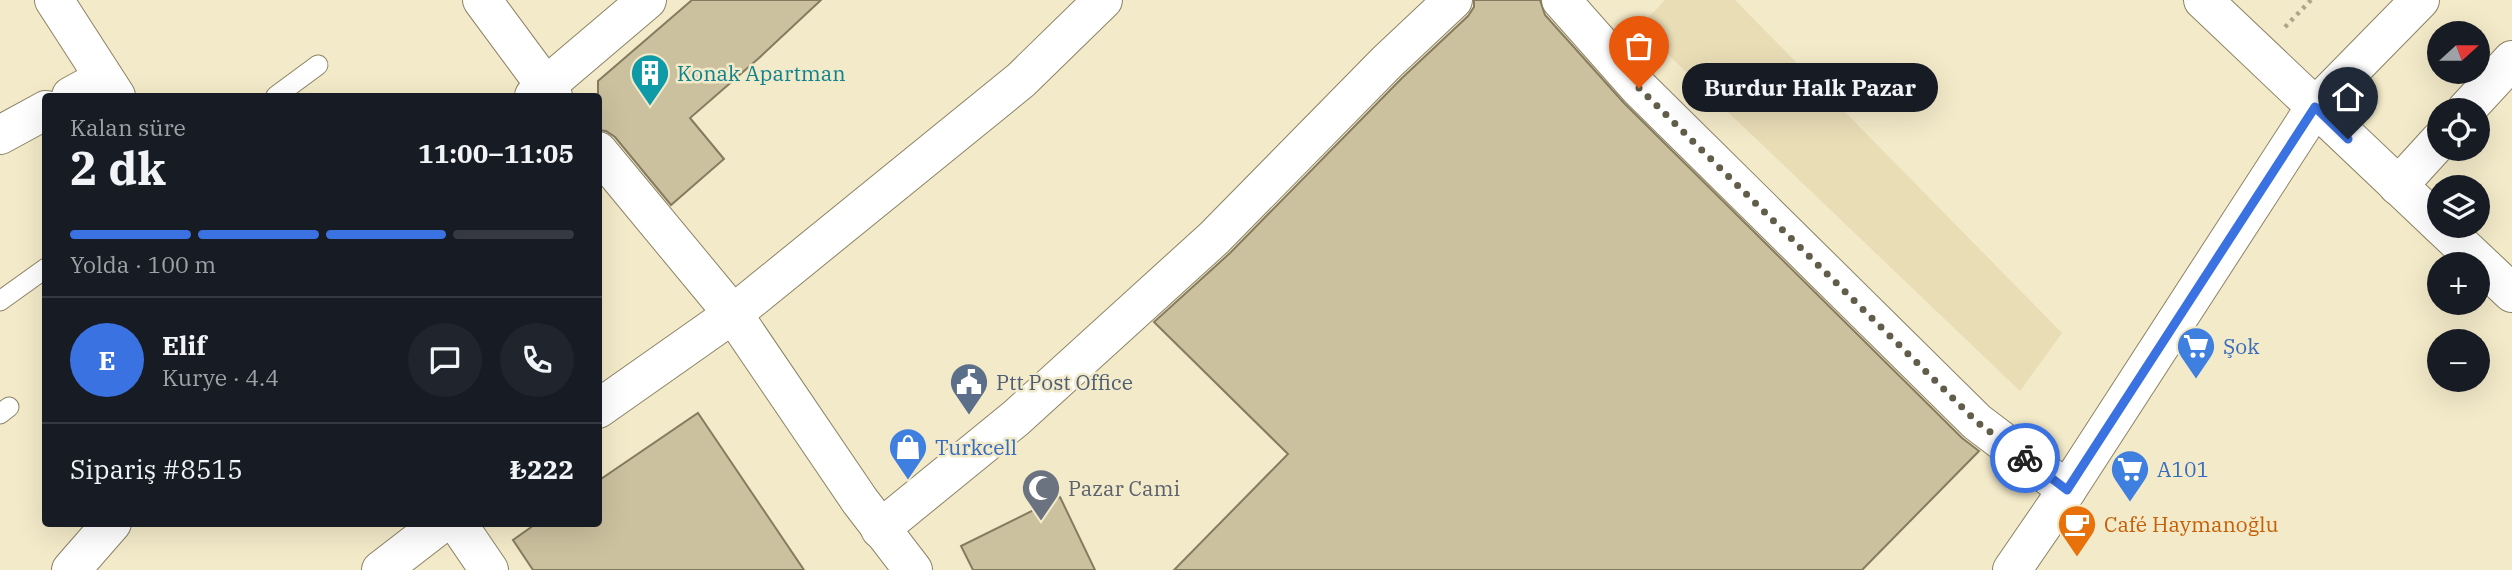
<!DOCTYPE html>
<html lang="tr">
<meta charset="utf-8">
<style>
:root{--surface:#171b24;--page:#20242c;--text:#f1f3f6;--muted:#9ea1a6;--line:#363941;--accent:#3b72e2}
body{margin:0;font-family:"IBM Plex Serif",serif;background:var(--page);color:var(--text);height:100vh;display:flex;flex-direction:column;font-size:26px;white-space:nowrap}
*{box-sizing:border-box;margin:0}
p{font-size:23px;color:var(--muted)}
.icon{flex:none;width:38px;height:38px;fill:none;stroke:currentColor;stroke-width:2;stroke-linecap:round;stroke-linejoin:round}
.map{position:relative;flex:1;overflow:hidden}
.details{position:absolute;left:42px;top:93px;width:560px;height:434px;display:flex;flex-direction:column;background:var(--surface);border-radius:7px;box-shadow:0 7px 28px #0002}
.details>*{flex:none}
.needle{width:46px;rotate:69deg}
.tools{position:absolute;left:2427px;top:21px;display:grid;gap:14px}
.tools a{display:grid;place-items:center;width:63px;height:63px;border-radius:50%;background:var(--surface);box-shadow:0 7px 28px #0002;font-size:35px}
.pin{position:absolute;display:grid;place-items:center;width:60px;height:60px;color:#fff;margin:-72px -30px;border-radius:50% 50% 50% 0;rotate:-45deg;box-shadow:0 0 7px #0007}
.pin .icon{rotate:45deg}
.courier{position:absolute;display:grid;place-items:center;width:70px;height:70px;margin:-35px;border:5px solid #3b72e2;border-radius:50%;background:#fff;color:#222;box-shadow:0 2px 9px #0007}
.bubble{position:absolute;height:49px;border-radius:24px;background:var(--surface);box-shadow:0 7px 28px #0002;font-size:23px;font-weight:700;line-height:49px;text-align:center}
.head em{font-style:normal;font-weight:700}
.head div{display:flex;flex-direction:column-reverse}
.head{display:flex;align-items:center;justify-content:space-between;height:119px;padding:0 28px}
h1{font-size:46px;font-weight:700;line-height:52px}
.bar{display:grid;grid-template-columns:repeat(4,1fr);gap:10px 7px;align-content:center;height:84px;padding:0 28px}
.bar i{height:9px;border-radius:5px;background:var(--line)}
.bar .selected{background:var(--accent)}
.bar p{grid-column:span 4}
.line{display:flex;align-items:center;gap:18px;padding:0 28px;border-top:2px solid var(--line)}
.line div{flex:1}
.round{display:grid;place-items:center;flex:none;width:74px;height:74px;border-radius:37px;background:var(--page)}
.map>svg:first-child{display:block}
</style>
<div class="map">
<svg width="2512" height="570" viewBox="0 0 2512 570">
<rect width="100%" height="100%" fill="#f3eac9"/>
<!-- built -->
<polygon fill="#e9ddb6" points="1665,0 1735,0 2062,333 2020,391 1639,27"/>
<!-- building -->
<g fill="#ccc19e" stroke="#857c5f" stroke-width="2">
<polygon points="692,0 821,0 759,58 690,118 724,159 671,205 615,137 606,131 598,130 598,81"/>
<polygon points="1474,0 1540,0 1545,15 1624,103 1962,438 1979,451 1862,570 1174,570 1288,454 1154,322 1230,253 1402,78 1468,16 1474,7"/>
<polygon points="698,413 804,570 533,570 513,540 537,523 598,523 598,481"/>
<polygon points="1060,497 1095,570 973,570 961,546"/>
</g>
<g fill="none" stroke-linecap="round" stroke-linejoin="round">
<!-- service casing -->
<g stroke="#8b8365" stroke-width="21">
<g id="service">
<polyline points="276,96 318,65"/>
<polyline points="0,301 46,268"/>
<polyline points="0,414 9,407"/>
</g>
</g>
<!-- minor casing -->
<g stroke="#8b8365" stroke-width="40">
<g id="minor">
<polyline points="54,0 116,96"/>
<polyline points="482,0 553,96"/>
<polyline points="1561,0 1639,88 1977,422 2067,490"/>
<polyline points="2203,0 2440,225"/>
<polyline points="71,96 104,78"/>
<polyline points="534,96 647,0"/>
<polyline points="2466,110 2512,60"/>
<polyline points="0,135 46,110"/>
<polyline points="598,151 733,314 860,501 913,570"/>
<polyline points="2398,186 2440,140"/>
<polyline points="2441,226 2512,293"/>
<polyline points="598,409 733,314 1021,80 1103,0"/>
<polyline points="457,523 489,570"/>
<polyline points="880,529 1016,418 1214,238 1387,62 1453,0"/>
<polyline points="71,570 112,523"/>
<polyline points="381,570 442,523"/>
<polyline points="2012,570 2067,490 2315,107 2420,0"/>
</g>
</g>
<!-- path -->
<polyline stroke="#aca58b" stroke-width="4.5" stroke-dasharray="3.5 5" stroke-linecap="butt" points="2285,27 2311,0"/>
<!-- service -->
<use href="#service" stroke="#fff" stroke-width="19"/>
<!-- minor -->
<use href="#minor" stroke="#fff" stroke-width="38"/>
</g>
<g fill="none" stroke-linecap="round" stroke-linejoin="round">
<!-- done -->
<polyline stroke="#625d4a" stroke-width="7" stroke-dasharray="0 12.6" points="1639,88 1977,422 2025,458"/>
<!-- route -->
<polyline stroke="#3b72e2" stroke-width="9" points="2025,458 2067,490 2315,107 2348,139"/>
</g>
<!-- icons -->
<defs>
<g id="building-pin" transform="scale(2.0125)"><path d="M0 17L-7.5 6A9.5 9.5 0 1 1 7.5 6Z" fill="#0f9aa8" stroke="#f3eac9"/><path d="M-4-6H4V6H1V3H-1V6H-4ZM-2.5-4.3h1.7v1.8h-1.7ZM.8-4.3h1.7v1.8H.8ZM-2.5-1h1.7V.8h-1.7ZM.8-1h1.7V.8H.8Z" fill="#fff"/></g>
<g id="supermarket-pin" transform="scale(2.0125)"><path d="M0 17L-7.5 6A9.5 9.5 0 1 1 7.5 6Z" fill="#3f7fe0" stroke="#f3eac9"/><path d="M-6-5.5h2.5l.6 2H6L4.5 2H-2.5L-4.4-4H-6ZM-1.5 3.2a1.3 1.3 0 1 0 .1 0ZM3 3.2a1.3 1.3 0 1 0 .1 0Z" fill="#fff"/></g>
<g id="civic-pin" transform="scale(2.0125)"><path d="M0 17L-7.5 6A9.5 9.5 0 1 1 7.5 6Z" fill="#5c6f8a" stroke="#f3eac9"/><path d="M-.6-6.5H3V-4.5H.6V-3L4-1V1h2V6H-6V1h2V-1L-.6-3ZM-1.2 2.5V6h2.4V2.5Z" fill="#fff"/></g>
<g id="shop-pin" transform="scale(2.0125)"><path d="M0 17L-7.5 6A9.5 9.5 0 1 1 7.5 6Z" fill="#3f7fe0" stroke="#f3eac9"/><path d="M-5-2.5h2.3a2.7 3.5 0 0 1 5.4 0H5L5.5 6h-11ZM-1.5-2.5h3a1.5 2.3 0 0 0-3 0Z" fill="#fff"/></g>
<g id="mosque-pin" transform="scale(2.0125)"><path d="M0 17L-7.5 6A9.5 9.5 0 1 1 7.5 6Z" fill="#6b7280" stroke="#f3eac9"/><path d="M3.5-4.9A6 6 0 1 0 3.5 4.9A5 5 0 1 1 3.5-4.9Z" fill="#fff"/></g>
<g id="cafe-pin" transform="scale(2.0125)"><path d="M0 17L-7.5 6A9.5 9.5 0 1 1 7.5 6Z" fill="#e8710a" stroke="#f3eac9"/><path d="M-5.5-4.5H6V0H3Q3 3.5 0 3.5H-2.5Q-5.5 3.5-5.5 0ZM3-3.2v2h1.7v-2ZM-6 4.5H4V6H-6Z" fill="#fff"/></g>
</defs>
<g fill-rule="evenodd">
<use href="#building-pin" x="650" y="73"/>
<use href="#supermarket-pin" x="2196" y="346"/>
<use href="#civic-pin" x="969" y="382"/>
<use href="#shop-pin" x="908" y="447"/>
<use href="#supermarket-pin" x="2130" y="469"/>
<use href="#mosque-pin" x="1041" y="488"/>
<use href="#cafe-pin" x="2077" y="524"/>
</g>
<g text-anchor="middle" dominant-baseline="central" stroke-width="5" stroke-linejoin="round" paint-order="stroke">
<!-- culture labels -->
<g font-size="21" fill="#0d838f" stroke="#f3eac9" text-anchor="start">
<text x="677" y="73">Konak Apartman</text>
</g>
<!-- shop labels -->
<g font-size="21" fill="#366cbe" stroke="#f3eac9" text-anchor="start">
<text x="2223" y="346">Şok</text>
<text x="935" y="447">Turkcell</text>
<text x="2157" y="469">A101</text>
</g>
<!-- service labels -->
<g font-size="21" fill="#4e5e75" stroke="#f3eac9" text-anchor="start">
<text x="996" y="382">Ptt Post Office</text>
</g>
<!-- worship labels -->
<g font-size="21" fill="#5b616d" stroke="#f3eac9" text-anchor="start">
<text x="1068" y="488">Pazar Cami</text>
</g>
<!-- food labels -->
<g font-size="21" fill="#c56008" stroke="#f3eac9" text-anchor="start">
<text x="2104" y="524">Café Haymanoğlu</text>
</g>
</g>
</svg>
<div class="tools">
<a><svg class="needle" viewBox="-14 -14 28 28"><path d="M0-13l5 13h-10z" fill="#e53935"/><path d="M0 13l5-13h-10z" fill="#9ea1a6"/></svg></a>
<a><svg class="icon" aria-label="locate" viewBox="0 0 24 24"><circle cx="12" cy="12" r="6"/><path d="M12 2v4M12 18v4M2 12h4M18 12h4"/></svg></a>
<a><svg class="icon" aria-label="layers" viewBox="0 0 24 24"><path d="M12 4l9 5-9 5-9-5zM3 14l9 5 9-5"/></svg></a>
<a>+</a>
<a>−</a>
</div>
<div class="pin" style="left:1639px;top:88px;background:#ea580c"><svg class="icon" aria-label="bag" viewBox="0 0 24 24"><path d="M5 8h14l-1 12H6zM9 8a3 3 0 0 1 6 0"/></svg></div>
<div class="pin" style="left:2348px;top:139px;background:#1f2937"><svg class="icon" aria-label="home" viewBox="0 0 24 24"><path d="M3 11l9-7 9 7M6 9v11h12V9"/></svg></div>
<div class="courier" style="left:2025px;top:458px"><svg class="icon" aria-label="bike" viewBox="0 0 24 24"><circle cx="6" cy="16" r="4"/><circle cx="18" cy="16" r="4"/><path d="M6 16l4-8h5l3 8M10 8l3 8H6M13 5h3"/></svg></div>
<div class="bubble" style="left:1682px;top:63px;width:256px">Burdur Halk Pazar</div>
<section class="details">
<div class="head"><div><h1>2 dk</h1><p>Kalan süre</p></div><em>11:00–11:05</em></div>
<div class="bar"><i class="selected"></i><i class="selected"></i><i class="selected"></i><i></i><p>Yolda · 100 m</p></div>
<div class="line" style="height:126px"><b class="round" style="background:var(--accent);color:#fff">E</b><div><b>Elif</b><p>Kurye · 4.4</p></div><a class="round"><svg class="icon" aria-label="chat" viewBox="0 0 24 24"><path d="M4 5h16v11H9l-5 4z"/></svg></a><a class="round"><svg class="icon" aria-label="phone" viewBox="0 0 24 24"><path d="M5 4h4l2 5-3 2q2 4 5 5l2-3 5 2v4C11 20 4 13 5 4z"/></svg></a></div>
<div class="line" style="height:91px"><div>Sipariş #8515</div><b>₺222</b></div>
</section>
</div>
